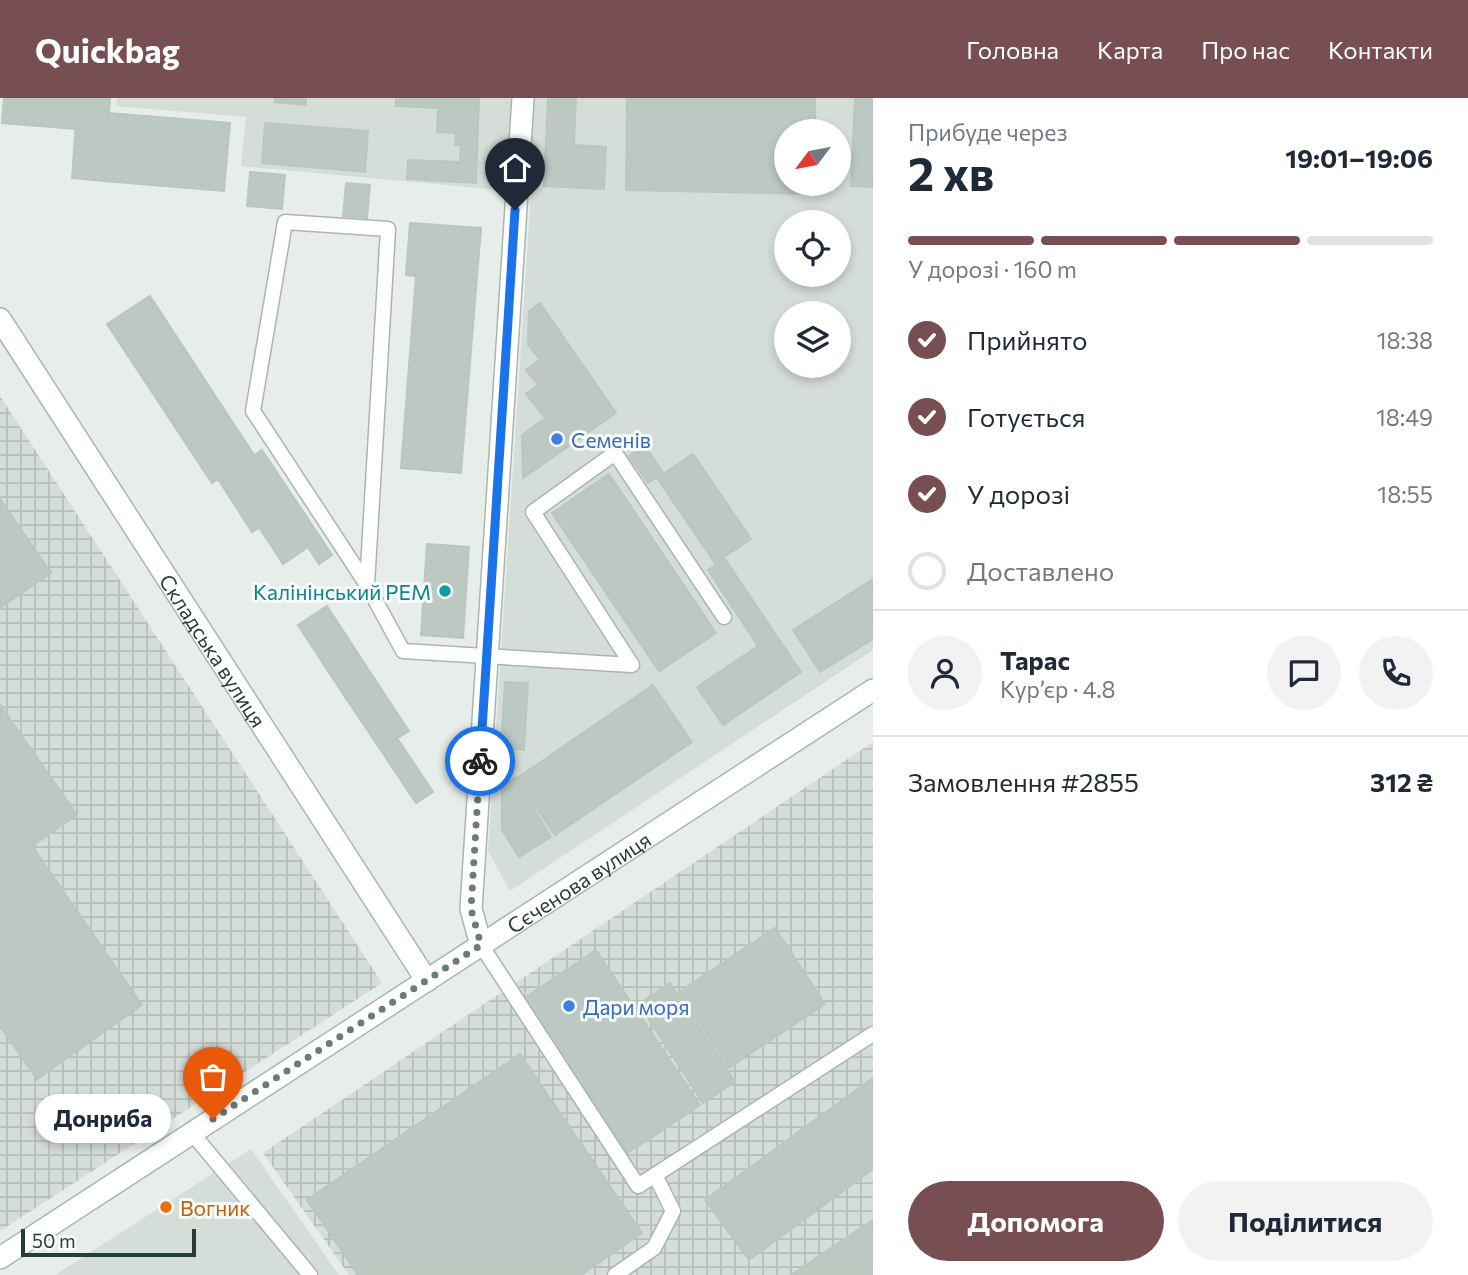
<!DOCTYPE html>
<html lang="uk">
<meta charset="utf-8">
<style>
:root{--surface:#fff;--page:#f2f2f3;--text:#1f2937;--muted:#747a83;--line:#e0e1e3;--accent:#774e51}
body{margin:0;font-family:Commissioner,sans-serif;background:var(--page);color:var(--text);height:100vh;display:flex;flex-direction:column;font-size:26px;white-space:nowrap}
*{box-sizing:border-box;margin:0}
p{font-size:23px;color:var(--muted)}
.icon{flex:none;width:38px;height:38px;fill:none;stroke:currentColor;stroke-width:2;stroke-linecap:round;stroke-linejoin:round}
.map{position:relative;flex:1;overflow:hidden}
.sheet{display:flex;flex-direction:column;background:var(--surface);width:595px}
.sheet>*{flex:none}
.needle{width:46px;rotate:238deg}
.controls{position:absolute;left:774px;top:21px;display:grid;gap:14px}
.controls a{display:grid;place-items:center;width:77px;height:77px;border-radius:50%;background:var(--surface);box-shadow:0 4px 10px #0003;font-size:35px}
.scale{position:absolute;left:21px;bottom:18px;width:175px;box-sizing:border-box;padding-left:7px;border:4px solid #273e34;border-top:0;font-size:19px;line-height:24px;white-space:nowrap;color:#273e34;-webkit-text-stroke:5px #f7faf8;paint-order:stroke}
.pin{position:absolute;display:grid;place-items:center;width:60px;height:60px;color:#fff;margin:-72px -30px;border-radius:50% 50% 50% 0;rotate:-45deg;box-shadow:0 0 7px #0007}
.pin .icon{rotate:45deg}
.courier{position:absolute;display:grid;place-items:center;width:70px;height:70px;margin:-35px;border:5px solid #1a73e8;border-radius:50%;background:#fff;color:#222;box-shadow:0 2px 9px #0007}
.bubble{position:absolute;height:49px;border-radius:24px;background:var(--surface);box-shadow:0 4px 10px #0003;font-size:23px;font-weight:700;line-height:49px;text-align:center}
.summary em{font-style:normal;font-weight:700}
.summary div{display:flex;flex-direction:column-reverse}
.summary{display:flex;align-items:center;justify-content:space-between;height:119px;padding:0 35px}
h1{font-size:46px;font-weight:700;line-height:52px}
.bar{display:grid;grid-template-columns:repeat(4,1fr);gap:10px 7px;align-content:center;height:84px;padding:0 35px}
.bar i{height:9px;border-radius:5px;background:var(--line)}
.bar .active{background:var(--accent)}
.bar p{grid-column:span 4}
.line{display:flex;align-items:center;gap:18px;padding:0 35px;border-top:2px solid var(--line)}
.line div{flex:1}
.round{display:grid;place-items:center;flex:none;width:74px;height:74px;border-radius:37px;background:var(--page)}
ol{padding:0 35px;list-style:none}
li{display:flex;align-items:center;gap:21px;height:77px}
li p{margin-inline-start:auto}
li .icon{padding:7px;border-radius:50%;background:var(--accent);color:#fff;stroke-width:4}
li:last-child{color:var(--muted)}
li i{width:38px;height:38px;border:4px solid var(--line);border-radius:50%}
.button{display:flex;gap:14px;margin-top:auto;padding:14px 35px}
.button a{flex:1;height:80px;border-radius:42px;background:var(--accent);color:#fff;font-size:28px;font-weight:700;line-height:80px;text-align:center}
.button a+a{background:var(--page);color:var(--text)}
header{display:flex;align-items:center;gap:42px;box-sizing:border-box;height:98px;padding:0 35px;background:var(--accent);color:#fff}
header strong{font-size:33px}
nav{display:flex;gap:38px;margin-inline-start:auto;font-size:24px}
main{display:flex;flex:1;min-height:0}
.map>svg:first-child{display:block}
</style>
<header>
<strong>Quickbag</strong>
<nav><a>Головна</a><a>Карта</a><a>Про нас</a><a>Контакти</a></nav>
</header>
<main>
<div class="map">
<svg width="873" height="1177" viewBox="0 0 873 1177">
<defs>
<pattern id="industrial-grid" width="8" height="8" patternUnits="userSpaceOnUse" patternTransform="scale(1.75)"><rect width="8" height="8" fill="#d5ddd8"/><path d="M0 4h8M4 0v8" fill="none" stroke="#b7bfba"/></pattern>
</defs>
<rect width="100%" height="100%" fill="#e7eee9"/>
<!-- built -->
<g fill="#d5ddd8" fill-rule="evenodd">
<path d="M117,0H873V552L510,793L488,753L531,95L241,68L246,19L116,8ZM786,33H838V86H786ZM786,124H838V177H786ZM786,215H838V268H786Z"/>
<polygon points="251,1051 339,1177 55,1177"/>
</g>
<!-- industrial -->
<g fill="url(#industrial-grid)">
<polygon points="0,298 382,885 0,1133"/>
<polygon points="873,644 873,1177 349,1177 263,1055"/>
</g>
<!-- building -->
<g fill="#bcc8c2" stroke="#bac7bf" stroke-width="2">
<polygon points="4,0 78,0 76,31 2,25"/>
<polygon points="78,0 110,0 104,83 72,80"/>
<polygon points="275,0 306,0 306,7 275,4"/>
<polygon points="396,0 479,0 476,85 407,81 408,62 460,64 461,47 455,47 456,35 437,34 438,10 396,8"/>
<polygon points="548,0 576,0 574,47 606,49 604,91 544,88"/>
<polygon points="627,0 815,0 815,33 786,33 786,86 814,86 813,96 626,92"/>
<polygon points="855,0 873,0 873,89 851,88"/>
<polygon points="109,15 230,25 224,93 104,83"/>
<polygon points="265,25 368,33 365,74 262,65"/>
<polygon points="250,74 285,77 282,111 247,108"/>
<polygon points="346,85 370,87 367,120 343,118"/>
<polygon points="410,125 481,130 461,375 401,370 416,178 406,177"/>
<polygon points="150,198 254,357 212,385 107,226"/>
<polygon points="540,205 616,315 523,380 522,337 545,320 526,296 538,287 526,272 540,262 528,247 529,213"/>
<polygon points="645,348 663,375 648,385 629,358"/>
<polygon points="262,352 332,457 319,466 250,360"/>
<polygon points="693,356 751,441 715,465 657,380"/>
<polygon points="250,360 284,413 252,434 218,381"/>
<polygon points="609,376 716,535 659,573 552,415"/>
<polygon points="0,401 51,475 0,510"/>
<polygon points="284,413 308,449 283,466 259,429"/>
<polygon points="427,446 469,449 463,540 421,537"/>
<polygon points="725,461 801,574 723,627 697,589 758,548 708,472"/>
<polygon points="873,481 873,541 820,574 793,532"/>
<polygon points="327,508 374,580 345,599 298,527"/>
<polygon points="374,580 409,633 380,651 345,599"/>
<polygon points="505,584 528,585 524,652 501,650"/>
<polygon points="653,587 692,644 555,737 516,681"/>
<polygon points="1,608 77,717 32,748 142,907 37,981 0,928"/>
<polygon points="397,640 433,694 416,705 380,651"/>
<polygon points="515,680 551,739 519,759 502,732 502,688"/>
<polygon points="775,830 825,906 729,970 679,894"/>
<polygon points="596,852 700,1007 626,1056 523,901"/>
<polygon points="670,885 735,984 703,1005 639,906"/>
<polygon points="520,956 642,1135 581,1177 358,1177 307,1102"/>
<polygon points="873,980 873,1071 749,1162 705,1102"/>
<polygon points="873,1122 873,1177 791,1177"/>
</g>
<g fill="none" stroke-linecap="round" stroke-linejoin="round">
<!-- lane casing -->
<g stroke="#aab6af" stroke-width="17">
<g id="lane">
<polyline points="367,487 253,313 285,124 388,131 367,487 403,553 632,567 533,414 615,355 724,519"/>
<polyline points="481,847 638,1088 873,936"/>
<polyline points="192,1035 310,1177"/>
<polyline points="615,1177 654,1150 673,1113 655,1077"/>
</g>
</g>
<!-- street casing -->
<g stroke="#aab6af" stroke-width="24">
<g id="street">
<path id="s1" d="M0,221L427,883"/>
<polyline points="481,847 471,811 523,0"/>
</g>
</g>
<!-- secondary casing -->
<g stroke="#a6b8af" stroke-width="24">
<g id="secondary">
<path id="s2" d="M0,1160L873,592"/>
</g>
</g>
<!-- lane -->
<use href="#lane" stroke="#fff" stroke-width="14"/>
<!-- street -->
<use href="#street" stroke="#fff" stroke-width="21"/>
<!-- secondary -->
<use href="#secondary" stroke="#fff" stroke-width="21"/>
</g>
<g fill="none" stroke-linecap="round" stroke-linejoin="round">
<!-- done -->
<polyline stroke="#6a7c73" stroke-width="7" stroke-dasharray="0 12.6" points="213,1021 481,847 471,811 480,663"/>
<!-- route -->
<polyline stroke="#1a73e8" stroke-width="9" points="480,663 515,112"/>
</g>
<!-- markers -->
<g fill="#3f7fe0" stroke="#f7faf8" stroke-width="2.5">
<circle cx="557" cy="341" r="7"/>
<circle cx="569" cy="908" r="7"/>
</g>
<circle fill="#0f9aa8" stroke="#f7faf8" stroke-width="2.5" cx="445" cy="493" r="7"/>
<circle fill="#e8710a" stroke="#f7faf8" stroke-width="2.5" cx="166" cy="1109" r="7"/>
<g text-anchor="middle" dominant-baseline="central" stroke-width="6" stroke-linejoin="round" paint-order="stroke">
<!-- shop labels -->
<g font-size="21" fill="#366cbe" stroke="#f7faf8" text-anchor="start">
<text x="571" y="341">Семенів</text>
<text x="583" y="908">Дари моря</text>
</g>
<!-- culture labels -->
<g font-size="21" fill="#0d838f" stroke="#f7faf8" text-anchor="end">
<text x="431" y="493">Калінінський РЕМ</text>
</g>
<!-- street labels -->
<g font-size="21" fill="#273e34" stroke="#f7faf8">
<text stroke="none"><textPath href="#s1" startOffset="394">Складська вулиця</textPath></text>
<text stroke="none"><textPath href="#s2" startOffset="690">Сєченова вулиця</textPath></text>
</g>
<!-- food labels -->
<g font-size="21" fill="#c56008" stroke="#f7faf8" text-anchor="start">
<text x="180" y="1109">Вогник</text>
</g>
</g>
</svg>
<div class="controls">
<a><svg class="needle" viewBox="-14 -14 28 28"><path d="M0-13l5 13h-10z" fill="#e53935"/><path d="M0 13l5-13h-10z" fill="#747a83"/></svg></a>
<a><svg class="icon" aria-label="locate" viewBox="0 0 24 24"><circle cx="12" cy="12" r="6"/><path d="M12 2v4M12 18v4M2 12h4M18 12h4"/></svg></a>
<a><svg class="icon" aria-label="layers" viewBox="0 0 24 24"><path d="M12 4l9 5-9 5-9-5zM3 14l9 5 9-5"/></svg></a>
</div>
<div class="scale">50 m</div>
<div class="pin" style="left:213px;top:1021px;background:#ea580c"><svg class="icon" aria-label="bag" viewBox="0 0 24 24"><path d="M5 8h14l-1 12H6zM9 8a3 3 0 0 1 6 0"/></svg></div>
<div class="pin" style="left:515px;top:112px;background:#1f2937"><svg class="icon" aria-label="home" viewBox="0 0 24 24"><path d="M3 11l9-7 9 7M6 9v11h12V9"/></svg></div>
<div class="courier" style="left:480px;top:663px"><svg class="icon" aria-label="bike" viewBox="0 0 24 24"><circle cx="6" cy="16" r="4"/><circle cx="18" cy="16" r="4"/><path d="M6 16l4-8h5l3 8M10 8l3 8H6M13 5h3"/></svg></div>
<div class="bubble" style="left:35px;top:996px;width:136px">Донриба</div>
</div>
<section class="sheet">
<div class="summary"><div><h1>2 хв</h1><p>Прибуде через</p></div><em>19:01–19:06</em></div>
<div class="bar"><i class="active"></i><i class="active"></i><i class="active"></i><i></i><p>У дорозі · 160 m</p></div>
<ol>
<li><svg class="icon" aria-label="check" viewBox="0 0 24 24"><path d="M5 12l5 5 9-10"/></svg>Прийнято<p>18:38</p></li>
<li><svg class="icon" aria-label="check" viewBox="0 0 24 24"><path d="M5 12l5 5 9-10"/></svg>Готується<p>18:49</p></li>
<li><svg class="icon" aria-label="check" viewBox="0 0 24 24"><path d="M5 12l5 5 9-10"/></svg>У дорозі<p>18:55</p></li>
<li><i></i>Доставлено</li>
</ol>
<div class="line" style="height:126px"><a class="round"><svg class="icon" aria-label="person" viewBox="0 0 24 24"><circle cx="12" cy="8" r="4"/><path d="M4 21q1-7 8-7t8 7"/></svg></a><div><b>Тарас</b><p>Кур’єр · 4.8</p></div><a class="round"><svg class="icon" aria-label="chat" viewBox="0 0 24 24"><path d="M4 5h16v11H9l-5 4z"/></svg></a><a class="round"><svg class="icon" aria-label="phone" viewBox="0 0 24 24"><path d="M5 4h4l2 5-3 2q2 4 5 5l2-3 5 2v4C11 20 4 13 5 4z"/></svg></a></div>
<div class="line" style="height:91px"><div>Замовлення #2855</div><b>312 ₴</b></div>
<div class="button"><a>Допомога</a><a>Поділитися</a></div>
</section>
</main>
